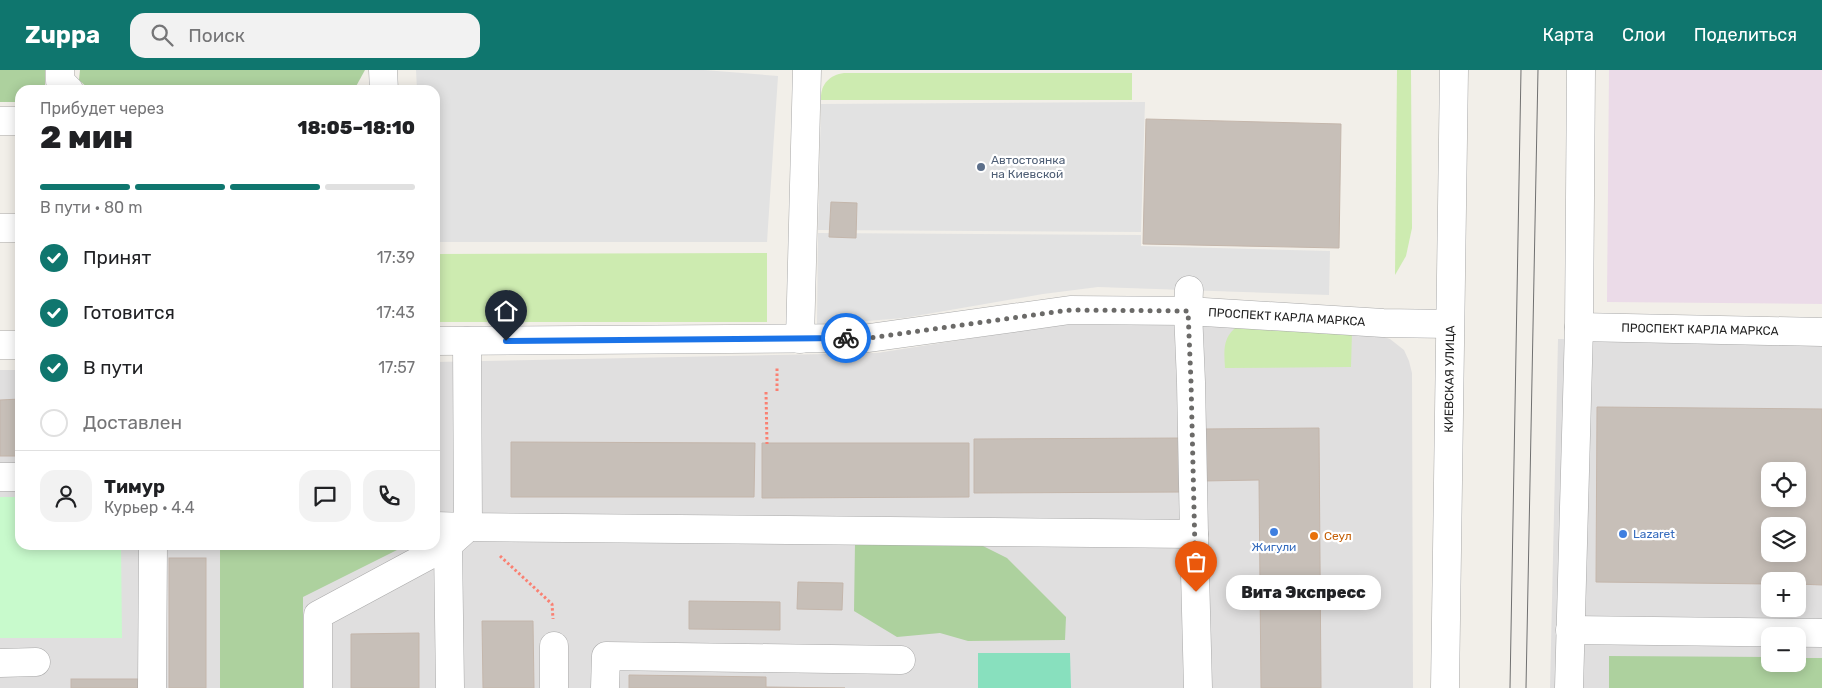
<!DOCTYPE html>
<html lang="ru">
<meta charset="utf-8">
<style>
:root{--surface:#fff;--page:#f2f2f2;--text:#202124;--muted:#757577;--line:#e0e0e0;--accent:#0f766e}
body{margin:0;font-family:Rubik,sans-serif;background:var(--page);color:var(--text);height:100vh;display:flex;flex-direction:column;font-size:19px;white-space:nowrap}
*{box-sizing:border-box;margin:0}
p{font-size:16px;color:var(--muted)}
.icon{flex:none;width:28px;height:28px;fill:none;stroke:currentColor;stroke-width:2;stroke-linecap:round;stroke-linejoin:round}
.map{position:relative;flex:1;overflow:hidden}
.sheet{position:absolute;left:15px;top:15px;width:425px;height:465px;display:flex;flex-direction:column;background:var(--surface);border-radius:15px;box-shadow:0 2px 12px #0003}
.sheet>*{flex:none}
.tools{position:absolute;left:1761px;top:392px;display:grid;gap:10px}
.tools a{display:grid;place-items:center;width:45px;height:45px;border-radius:10px;background:var(--surface);box-shadow:0 2px 12px #0003;font-size:25px}
.pin{position:absolute;display:grid;place-items:center;width:42px;height:42px;color:#fff;margin:-51px -21px;border-radius:50% 50% 50% 0;rotate:-45deg;box-shadow:0 0 5px #0007}
.pin .icon{rotate:45deg}
.courier{position:absolute;display:grid;place-items:center;width:50px;height:50px;margin:-25px;border:4px solid #1a73e8;border-radius:50%;background:#fff;color:#222;box-shadow:0 1px 6px #0007}
.bubble{position:absolute;height:35px;border-radius:15px;background:var(--surface);box-shadow:0 2px 12px #0003;font-size:16px;font-weight:800;line-height:35px;text-align:center}
.headline em{font-style:normal;font-weight:800}
.headline div{display:flex;flex-direction:column-reverse}
.headline{display:flex;align-items:center;justify-content:space-between;height:85px;padding:0 25px}
h1{font-size:32px;font-weight:800;line-height:38px}
.bar{display:grid;grid-template-columns:repeat(4,1fr);gap:8px 5px;align-content:center;height:60px;padding:0 25px}
.bar i{height:6px;border-radius:4px;background:var(--line)}
.bar .selected{background:var(--accent)}
.bar p{grid-column:span 4}
.line{display:flex;align-items:center;gap:12px;padding:0 25px;border-top:1px solid var(--line)}
.line div{flex:1}
.round{display:grid;place-items:center;flex:none;width:52px;height:52px;border-radius:15px;background:var(--page)}
ol{padding:0 25px;list-style:none}
li{display:flex;align-items:center;gap:15px;height:55px}
li p{margin-inline-start:auto}
li .icon{padding:5px;border-radius:50%;background:var(--accent);color:#fff;stroke-width:4}
li:last-child{color:var(--muted)}
li i{width:28px;height:28px;border:2px solid var(--line);border-radius:50%}
header{display:flex;align-items:center;gap:30px;box-sizing:border-box;height:70px;padding:0 25px;background:var(--accent);color:#fff}
header strong{font-size:24px}
nav{display:flex;gap:28px;margin-inline-start:auto;font-size:18px}
.search{width:350px;height:45px;background:var(--page);display:flex;align-items:center;gap:12px;box-sizing:border-box;padding:0 18px;border-radius:15px;color:var(--muted);font-size:19px}
.map>svg:first-child{display:block}
</style>
<header>
<strong>Zuppa</strong>
<div class="search"><svg class="icon" aria-label="search" viewBox="0 0 24 24"><circle cx="10" cy="10" r="6"/><path d="M15 15l6 6"/></svg>Поиск</div>
<nav><a>Карта</a><a>Слои</a><a>Поделиться</a></nav>
</header>
<div class="map">
<svg width="1822" height="618" viewBox="0 0 1822 618">
<rect width="100%" height="100%" fill="#f2efe9"/>
<!-- residential -->
<g fill="#e0dfdf" fill-rule="evenodd">
<polygon points="1075,252 1239,255 1375,264 1390,269 1404,280 1409,291 1412,303 1413,618 0,618 0,300 20,300 20,475 435,475 435,292 877,283"/>
<path d="M1558,269L1822,271V618H1550ZM1770,401H1798V429H1770ZM1770,456H1798V484H1770ZM1770,511H1798V539H1770ZM1770,566H1798V594H1770Z"/>
</g>
<!-- industrial -->
<polygon fill="#ebdbe8" points="1609,0 1822,0 1822,234 1607,232"/>
<!-- grass -->
<g fill="#cdebb0">
<polygon points="1397,0 1411,0 1412,158 1406,186 1395,205"/>
<path d="M844,3H1132V30H821C820,15 829,5 844,3Z"/>
<polygon points="767,183 767,252 435,252 435,184"/>
<path d="M1239,255L1352,262L1351,297L1225,298C1224,280 1222,267 1239,255Z"/>
</g>
<!-- forest -->
<g fill="#add19e">
<polygon points="0,0 45,0 45,20 20,20 20,32 0,32"/>
<polygon points="80,0 365,0 354,20 90,20 79,10"/>
<polygon points="855,473 979,474 1007,488 1066,547 1065,570 968,571 940,563 897,567 854,541"/>
<polygon points="220,475 407,475 303,527 303,618 220,618"/>
<polygon points="1609,586 1770,587 1770,594 1798,594 1798,588 1822,588 1822,618 1609,618"/>
</g>
<!-- park -->
<polygon fill="#c8facc" points="0,427 20,427 20,475 121,475 122,568 0,568"/>
<!-- pitch -->
<polygon fill="#88e0be" points="978,583 1070,583 1071,618 978,618"/>
<!-- parking -->
<g fill="#e2e2e2">
<polygon points="416,0 704,0 778,6 767,172 435,172 435,20 417,20"/>
<polygon points="1145,32 1141,162 818,160 821,34"/>
<polygon points="818,163 1141,165 1141,176 1330,181 1329,225 1098,217 1043,224 904,248 817,255"/>
</g>
<!-- building -->
<g fill="#c7bfb8" stroke="#c4b6ab" fill-rule="evenodd">
<polygon points="1146,49 1341,54 1339,178 1143,174"/>
<polygon points="831,132 857,133 856,168 829,167"/>
<polygon points="20,329 20,386 0,386 0,330"/>
<path d="M1597,337L1822,339V515L1798,514V511H1770V514L1596,512ZM1770,401H1798V429H1770ZM1770,456H1798V484H1770Z"/>
<polygon points="1319,358 1321,618 1261,618 1259,410 1202,411 1202,359"/>
<polygon points="1184,368 1184,422 974,423 974,369"/>
<polygon points="511,372 755,373 754,427 511,427"/>
<polygon points="762,373 969,373 969,427 762,428"/>
<rect x="169" y="488" width="37" height="130"/>
<polygon points="798,512 843,513 842,540 797,539"/>
<polygon points="689,531 780,532 780,560 689,559"/>
<polygon points="482,551 533,551 534,618 483,618"/>
<polygon points="419,563 419,618 351,618 351,564"/>
<polygon points="629,605 766,607 766,617 845,618 629,618"/>
<rect x="71" y="609" width="67" height="9"/>
</g>
<g fill="none" stroke-linecap="round" stroke-linejoin="round">
<!-- minor casing -->
<g stroke="#a9a9a9" stroke-width="29">
<g id="minor">
<polyline points="60,0 60,11 69,20"/>
<polyline points="383,0 384,20"/>
<polyline points="0,51 20,51"/>
<polyline points="0,158 20,158"/>
<polyline points="1189,220 1188,241 1191,312 1194,464"/>
<path id="s1" d="M1579,257L1822,262"/>
<polyline points="800,269 807,0"/>
<path id="s2" d="M435,271L869,268L1070,240L1188,241L1383,253L1449,254"/>
<polyline points="467,271 468,457 1194,464 1198,618"/>
<polyline points="0,275 20,275"/>
<polyline points="0,407 20,407"/>
<polyline points="435,456 468,457 448,475 450,618"/>
<polyline points="1570,560 1822,563"/>
<polyline points="554,576 554,618"/>
<polyline points="0,593 36,592"/>
<polyline points="152,618 153,475"/>
<polyline points="318,618 318,545 448,475"/>
<polyline points="605,618 606,586 901,590"/>
<path id="s3" d="M1445,618L1454,0"/>
<polyline points="1569,618 1579,257 1581,0"/>
</g>
</g>
<!-- path -->
<g stroke="#fa8072" stroke-width="3" stroke-dasharray="2.5 2.5" stroke-linecap="butt">
<polyline points="777,321 777,297"/>
<polyline points="766,322 767,374"/>
<polyline points="500,486 552,534 553,549"/>
</g>
<!-- minor -->
<use href="#minor" stroke="#fff" stroke-width="28"/>
<!-- tram -->
<g stroke="#707070" stroke-width="1">
<polyline points="1510,618 1521,0"/>
<polyline points="1526,618 1538,0"/>
</g>
</g>
<g fill="none" stroke-linecap="round" stroke-linejoin="round">
<!-- done -->
<polyline stroke="#6b6a68" stroke-width="5" stroke-dasharray="0 9" points="846,268 869,268 1070,240 1188,241 1191,312 1196,522"/>
<!-- route -->
<polyline stroke="#1a73e8" stroke-width="6" points="506,271 846,268"/>
</g>
<!-- markers -->
<circle fill="#5c6f8a" stroke="#fff" stroke-width="2" cx="981" cy="97" r="5"/>
<g fill="#3f7fe0" stroke="#fff" stroke-width="2">
<circle cx="1274" cy="462" r="5"/>
<circle cx="1623" cy="464" r="5"/>
</g>
<circle fill="#e8710a" stroke="#fff" stroke-width="2" cx="1314" cy="466" r="5"/>
<g text-anchor="middle" dominant-baseline="central" stroke-width="4.5" stroke-linejoin="round" paint-order="stroke">
<!-- service labels -->
<g font-size="12" fill="#4e5e75" stroke="#fff" text-anchor="start">
<text x="991" y="90">Автостоянка<tspan x="991" dy="14">на Киевской</tspan></text>
</g>
<!-- street labels -->
<g font-size="12" fill="#222" stroke="#fff">
<text stroke="none"><textPath href="#s2" startOffset="854">ПРОСПЕКТ КАРЛА МАРКСА</textPath></text>
<text stroke="none"><textPath href="#s1" startOffset="121">ПРОСПЕКТ КАРЛА МАРКСА</textPath></text>
<text stroke="none"><textPath href="#s3" startOffset="309">КИЕВСКАЯ УЛИЦА</textPath></text>
</g>
<!-- shop labels -->
<g font-size="12" fill="#366cbe" stroke="#fff" text-anchor="start">
<text x="1633" y="464">Lazaret</text>
<text x="1274" y="477" text-anchor="middle">Жигули</text>
</g>
<!-- food labels -->
<g font-size="12" fill="#c56008" stroke="#fff" text-anchor="start">
<text x="1324" y="466">Сеул</text>
</g>
</g>
</svg>
<div class="tools">
<a><svg class="icon" aria-label="locate" viewBox="0 0 24 24"><circle cx="12" cy="12" r="6"/><path d="M12 2v4M12 18v4M2 12h4M18 12h4"/></svg></a>
<a><svg class="icon" aria-label="layers" viewBox="0 0 24 24"><path d="M12 4l9 5-9 5-9-5zM3 14l9 5 9-5"/></svg></a>
<a>+</a>
<a>−</a>
</div>
<div class="pin" style="left:1196px;top:522px;background:#ea580c"><svg class="icon" aria-label="bag" viewBox="0 0 24 24"><path d="M5 8h14l-1 12H6zM9 8a3 3 0 0 1 6 0"/></svg></div>
<div class="pin" style="left:506px;top:271px;background:#1f2937"><svg class="icon" aria-label="home" viewBox="0 0 24 24"><path d="M3 11l9-7 9 7M6 9v11h12V9"/></svg></div>
<div class="courier" style="left:846px;top:268px"><svg class="icon" aria-label="bike" viewBox="0 0 24 24"><circle cx="6" cy="16" r="4"/><circle cx="18" cy="16" r="4"/><path d="M6 16l4-8h5l3 8M10 8l3 8H6M13 5h3"/></svg></div>
<div class="bubble" style="left:1226px;top:505px;width:155px">Вита Экспресс</div>
<section class="sheet">
<div class="headline"><div><h1>2 мин</h1><p>Прибудет через</p></div><em>18:05–18:10</em></div>
<div class="bar"><i class="selected"></i><i class="selected"></i><i class="selected"></i><i></i><p>В пути · 80 m</p></div>
<ol>
<li><svg class="icon" aria-label="check" viewBox="0 0 24 24"><path d="M5 12l5 5 9-10"/></svg>Принят<p>17:39</p></li>
<li><svg class="icon" aria-label="check" viewBox="0 0 24 24"><path d="M5 12l5 5 9-10"/></svg>Готовится<p>17:43</p></li>
<li><svg class="icon" aria-label="check" viewBox="0 0 24 24"><path d="M5 12l5 5 9-10"/></svg>В пути<p>17:57</p></li>
<li><i></i>Доставлен</li>
</ol>
<div class="line" style="height:90px"><a class="round"><svg class="icon" aria-label="person" viewBox="0 0 24 24"><circle cx="12" cy="8" r="4"/><path d="M4 21q1-7 8-7t8 7"/></svg></a><div><b>Тимур</b><p>Курьер · 4.4</p></div><a class="round"><svg class="icon" aria-label="chat" viewBox="0 0 24 24"><path d="M4 5h16v11H9l-5 4z"/></svg></a><a class="round"><svg class="icon" aria-label="phone" viewBox="0 0 24 24"><path d="M5 4h4l2 5-3 2q2 4 5 5l2-3 5 2v4C11 20 4 13 5 4z"/></svg></a></div>
</section>
</div>
